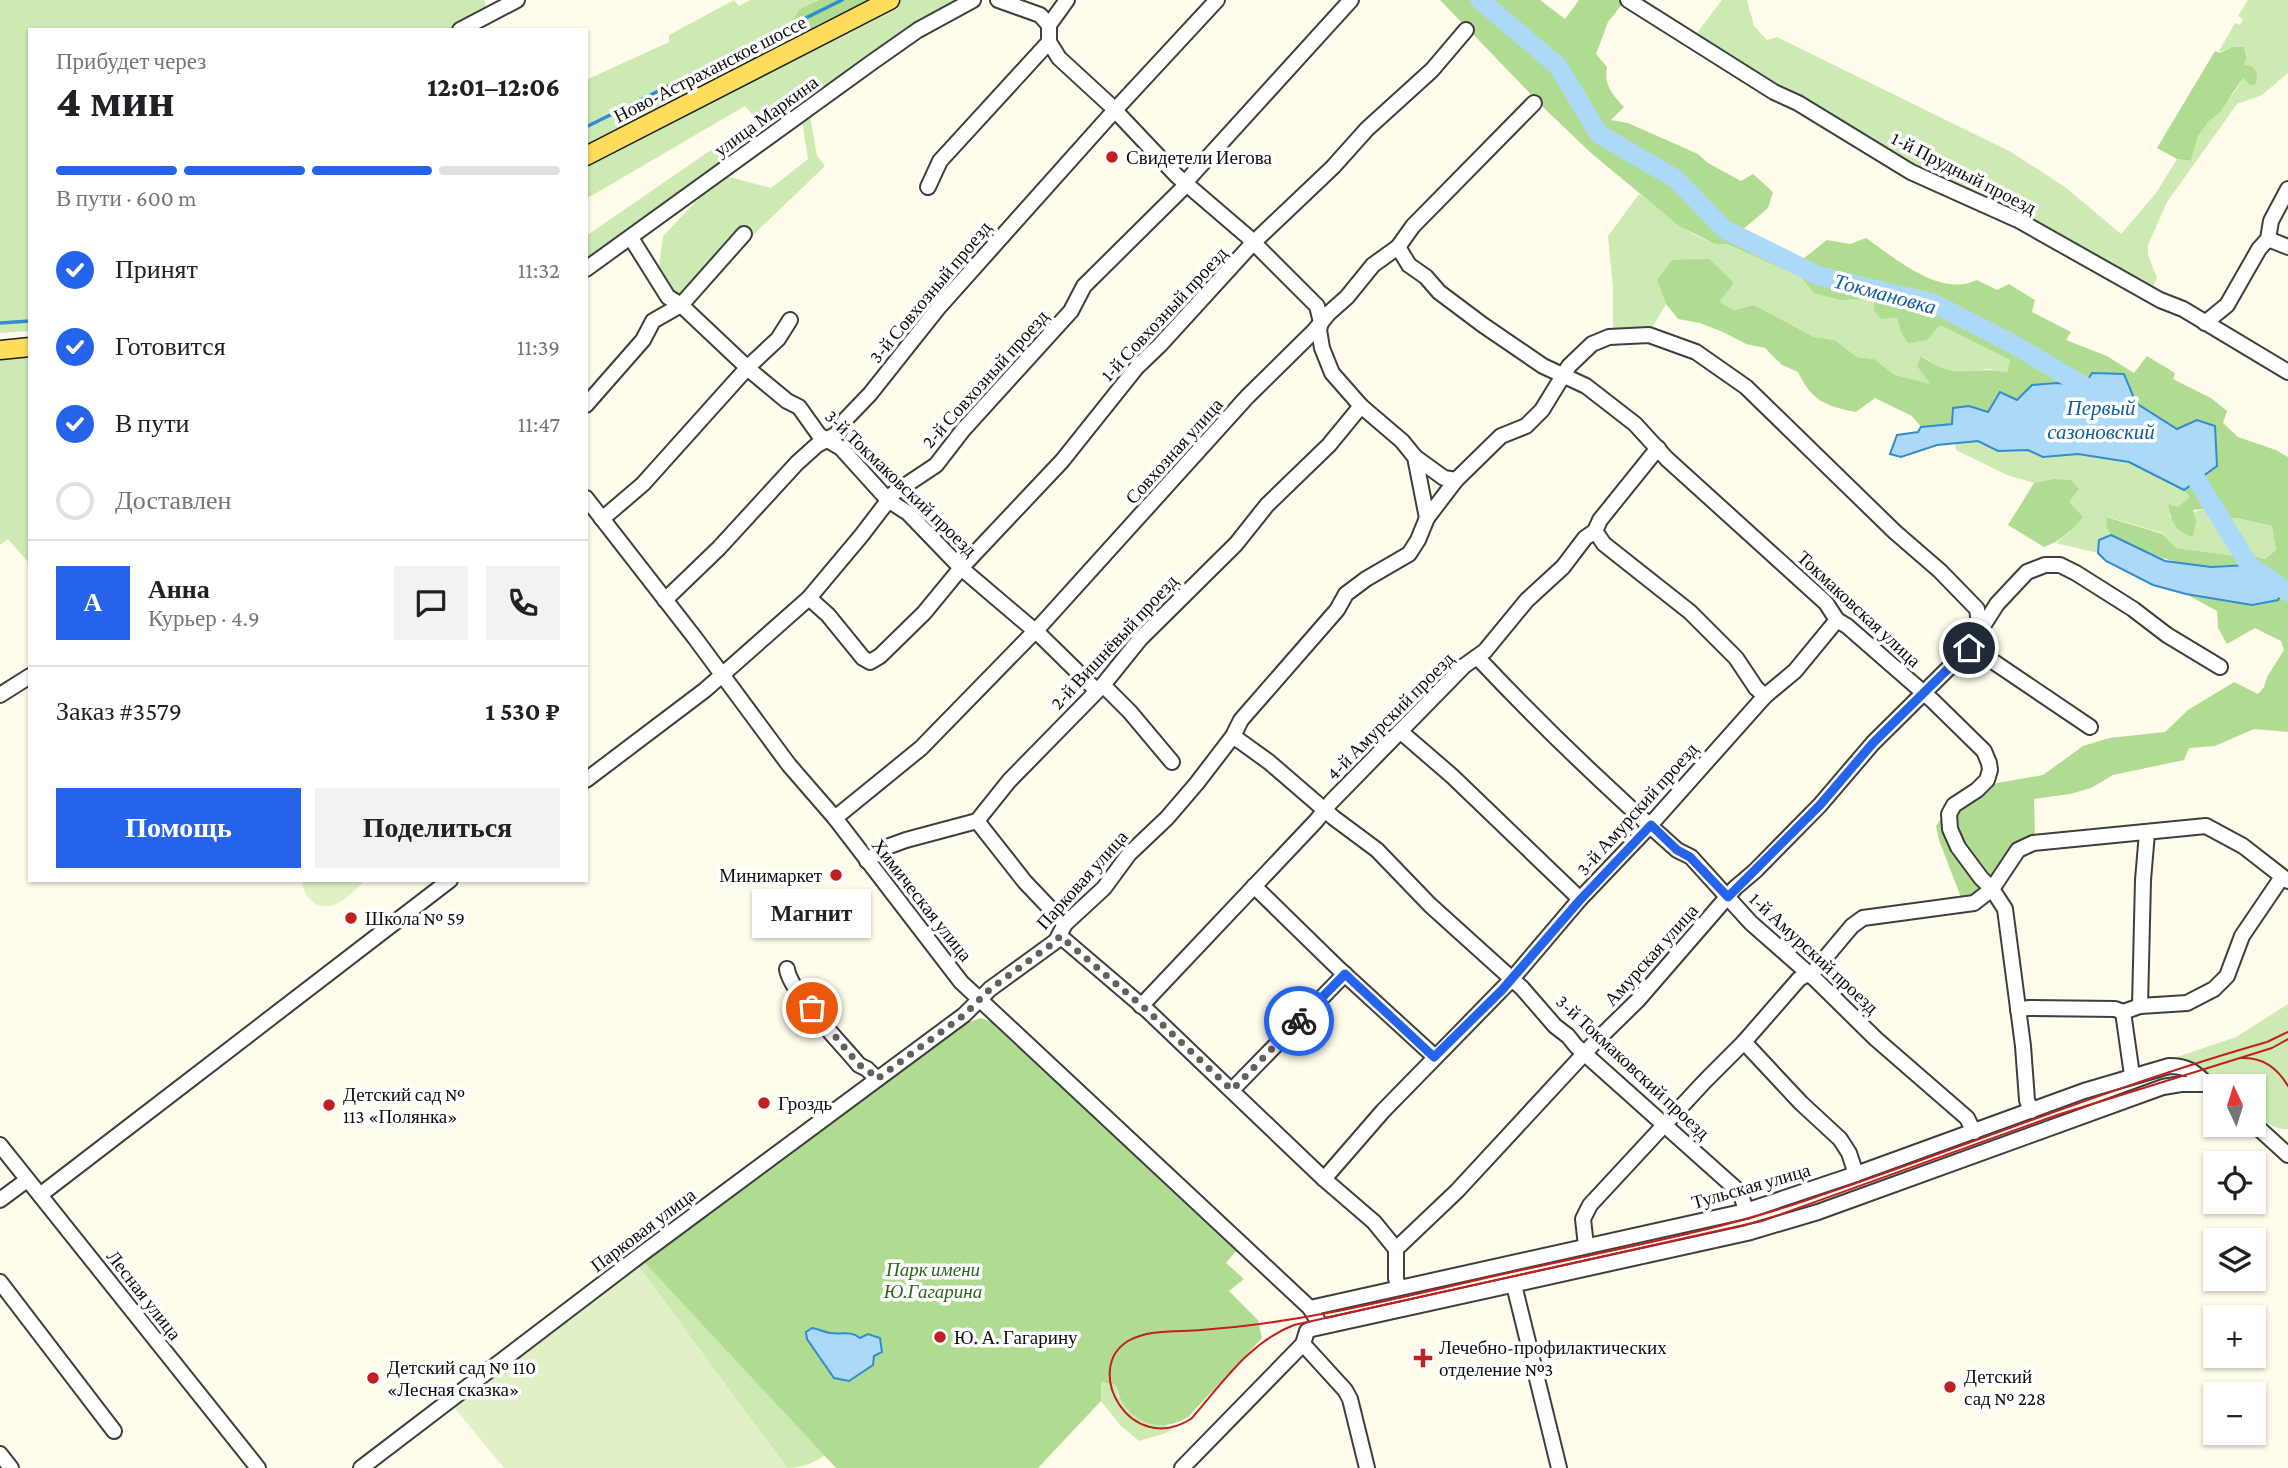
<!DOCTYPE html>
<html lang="ru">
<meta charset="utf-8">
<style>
:root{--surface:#fff;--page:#f2f2f2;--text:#202124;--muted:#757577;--line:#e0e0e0;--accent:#2563eb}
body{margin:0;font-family:"Crimson Pro",serif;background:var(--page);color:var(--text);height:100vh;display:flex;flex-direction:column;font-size:26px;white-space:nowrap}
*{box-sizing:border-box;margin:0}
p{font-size:23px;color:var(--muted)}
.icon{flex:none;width:38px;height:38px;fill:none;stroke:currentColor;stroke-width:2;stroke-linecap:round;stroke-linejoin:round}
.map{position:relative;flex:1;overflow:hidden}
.panel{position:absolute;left:28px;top:28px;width:560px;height:854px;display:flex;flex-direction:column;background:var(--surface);border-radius:0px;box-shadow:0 2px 5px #0004}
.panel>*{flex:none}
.needle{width:46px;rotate:356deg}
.tools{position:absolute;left:2203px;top:1074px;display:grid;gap:14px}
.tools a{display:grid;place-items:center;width:63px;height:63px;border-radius:0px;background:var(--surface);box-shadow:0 2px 5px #0004;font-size:35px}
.pin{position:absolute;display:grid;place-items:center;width:60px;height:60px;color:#fff;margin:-30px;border:4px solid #fff;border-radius:50%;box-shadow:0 2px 7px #0007}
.courier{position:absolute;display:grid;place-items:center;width:70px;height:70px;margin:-35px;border:5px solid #2563eb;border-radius:50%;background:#fff;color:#222;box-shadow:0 2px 9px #0007}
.bubble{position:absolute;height:49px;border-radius:0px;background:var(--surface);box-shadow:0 2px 5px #0004;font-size:23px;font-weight:800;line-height:49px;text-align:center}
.summary em{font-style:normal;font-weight:800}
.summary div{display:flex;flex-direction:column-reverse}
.summary{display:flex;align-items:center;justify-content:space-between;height:119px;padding:0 28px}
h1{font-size:46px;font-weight:800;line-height:52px}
.bar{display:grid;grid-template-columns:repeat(4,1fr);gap:10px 7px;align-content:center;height:84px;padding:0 28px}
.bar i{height:9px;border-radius:5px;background:var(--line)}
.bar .on{background:var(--accent)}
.bar p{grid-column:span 4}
.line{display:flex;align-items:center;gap:18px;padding:0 28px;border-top:2px solid var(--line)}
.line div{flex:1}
.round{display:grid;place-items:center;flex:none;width:74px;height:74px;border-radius:0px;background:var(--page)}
ol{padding:0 28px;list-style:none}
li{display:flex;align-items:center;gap:21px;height:77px}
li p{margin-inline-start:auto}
li .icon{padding:7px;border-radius:50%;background:var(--accent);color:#fff;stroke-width:4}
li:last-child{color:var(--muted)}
li i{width:38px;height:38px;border:4px solid var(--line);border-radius:50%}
.primary-button{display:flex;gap:14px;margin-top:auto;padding:14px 28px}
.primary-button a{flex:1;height:80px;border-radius:0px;background:var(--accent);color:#fff;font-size:28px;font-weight:800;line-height:80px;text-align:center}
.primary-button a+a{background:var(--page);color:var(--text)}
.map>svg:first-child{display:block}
</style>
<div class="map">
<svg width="2288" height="1468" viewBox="0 0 2288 1468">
<rect width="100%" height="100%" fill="#fffceb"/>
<!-- green -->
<g fill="#ceeab3">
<polygon points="0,0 484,0 488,11 475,30 30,30 30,331 0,333"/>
<polygon points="734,0 739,6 750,0 819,0 800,9 799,37 586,148 586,80 669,42 669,35"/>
<polygon points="900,0 961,0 586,262 586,236 756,119 745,106 586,199 586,161"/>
<path d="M1722,0H1747L1754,26L1767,40L1777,37L2011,152L2065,187L2121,234L2156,193L2177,159L2191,161C2194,153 2195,142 2199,134C2208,117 2249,87 2244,66C2242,60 2235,53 2232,47L2218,53L2235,23L2240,25L2243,19L2238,16L2248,0H2288V73L2262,95L2237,104L2167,202L2148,245V254L2157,278L2153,286L2148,288C1994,208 1841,128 1693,38Z"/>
<polygon points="810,116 817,156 825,166 750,238 743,231 677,299 658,274 663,236 703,194 726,176 771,188 808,159 802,121"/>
<path d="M1639,194C1664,211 1695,245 1727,244L1801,277L1814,293L1869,294L1874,295V310L1897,317L1900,330L1940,325L2010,360L2007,372L1987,369L1966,373L1942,370L1922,356L1931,385L1895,375L1874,359L1857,357L1835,340L1814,337L1754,305L1734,310L1718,302L1657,280L1666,304L1650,331L1616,332L1613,328V288L1608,236Z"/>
<polygon points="30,353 30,560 28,562 8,539 0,545 0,355"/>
<polygon points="1978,440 1998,451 2028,450 2043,457 2078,454 2129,462 2184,490 2191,497 2178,507 2168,504 2170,518 2204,509 2218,519 2237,518 2272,526 2276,550 2265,559 2247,554 2236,556 2176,548 2163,533 2107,517 2107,529 2111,535 2099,540 2098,553 2056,543 2070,532 2069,502 2053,479 2034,483 2007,475 1956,450 1955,443"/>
<path d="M2288,1004V1129C2273,1130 2265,1121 2254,1112V1087H2222L2189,1062L2168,1060L2236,1037Z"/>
<path d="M644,1262L825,1455C812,1464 802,1468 787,1468L638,1266Z"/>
<polygon points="1101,1382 1116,1385 1118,1396 1168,1426 1178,1424 1166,1433 1139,1441 1121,1426 1101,1401"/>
</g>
<!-- forest -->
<g fill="#b0dc92">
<polygon points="819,0 870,0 799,37 791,23 800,9"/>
<path d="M1440,0H1540L1565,19L1579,0H1622L1624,2L1608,22L1596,54L1607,67C1604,85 1611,93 1624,107L1611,120L1628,123L1698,154L1708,163L1741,181L1753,174L1773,192L1768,208L1741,231L1799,262L1827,240L1850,244L1866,238C1895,258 1940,298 1977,280L1997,290L2009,284L2035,300L2032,312L2071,332L2066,340L2107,356L2134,373L2147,356L2175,373L2173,379L2211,398L2227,411L2223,423L2238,437L2276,450L2288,457V732L2254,729L2215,746L2189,748L2184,760L2113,775L2091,788L2070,794L2034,799L2035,838L1996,871L1972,897L1962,900L1939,840L1936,826L1942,817L1997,783L2043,775L2083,746L2109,738L2165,732L2188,710L2234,682L2258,694L2264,687L2267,677L2284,650L2281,641L2255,628L2227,644L2218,628L2217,611L2186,594L2252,605L2228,565C2179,570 2154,555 2111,535L2107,529L2106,517L2163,534L2176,548L2236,556L2247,554L2265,559L2276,550L2272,526L2237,518L2218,519L2204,509L2193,510L2196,521L2193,537C2176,532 2170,521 2168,504L2178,507L2190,497L2184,490L2217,466L2197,420L2177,429L2135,403L2084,386L2057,383L1988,412L1969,406L1952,424L1921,427L1912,416L1875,398L1856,412C1825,406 1812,401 1798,372L1782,365L1765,348L1746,344L1723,332L1700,323L1678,319L1666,304L1657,280L1672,260L1709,259L1734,283L1719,302L1734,310L1754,305L1814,337L1835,340L1857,357L1874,359L1895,375L1930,384L1917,366L1921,356C1958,383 1968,365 2007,372L2010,360L1940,325L1927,340L1908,343L1900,330L1897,317L1881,319L1874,310V295L1869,294L1862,299L1840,300L1814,293L1801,277L1727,244H1715L1679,226L1591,153L1546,110Z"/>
<polygon points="2232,47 2244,47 2246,57 2244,65 2251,66 2257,72 2256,84 2250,85 2243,78 2220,112 2208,122 2198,136 2191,161 2177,159 2157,148 2215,51 2220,53"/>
<path d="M2053,479L2071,480L2079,489L2069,502L2083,517C2071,531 2061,541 2044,547L2008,525L2034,483Z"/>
<path d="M981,1018L990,1021L1236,1251L1226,1263L1244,1279L1229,1291L1258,1320L1262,1338L1188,1417C1158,1436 1123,1420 1116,1385L1101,1382V1401L1038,1468H836L644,1262L963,1024Z"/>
</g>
<!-- pitch -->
<g fill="#e0f1c5">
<path d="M302,880H366C352,892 331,918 312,901C305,895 303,889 302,880Z"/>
<polygon points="638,1266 787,1468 504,1468 453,1406"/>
</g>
<!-- water -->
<g fill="#add9f8" stroke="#318cd2" stroke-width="2">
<polygon points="2092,373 2124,374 2136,403 2177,429 2197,420 2215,426 2217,466 2184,490 2129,462 2078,454 2043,457 2028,450 1998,451 1978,441 1937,445 1901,457 1890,454 1897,435 1918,432 1921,427 1952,424 1953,408 1969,406 1988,412 2000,392 2017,400 2032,385 2057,383 2084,386"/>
<polygon points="2111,535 2165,561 2211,567 2249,565 2263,567 2278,576 2284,589 2278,600 2252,605 2186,594 2153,585 2106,561 2098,553 2099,540"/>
<path d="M812,1328C818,1329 824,1332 830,1333C841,1335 850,1330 860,1338L868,1334L880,1338L882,1352L874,1356L873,1365L849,1381L834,1378L807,1339L806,1332Z"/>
</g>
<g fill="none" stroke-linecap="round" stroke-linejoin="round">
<!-- stream -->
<g stroke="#318cd2" stroke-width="3.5">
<polyline points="586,127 842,0"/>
<polyline points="0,323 30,321"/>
</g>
<!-- river -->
<g stroke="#add9f8" stroke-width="19">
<polyline points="1480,0 1558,66 1599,134 1676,179 1724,229 1819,276 1933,303 2011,343 2084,386 2105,402"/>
<polyline points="2180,462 2197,480 2249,565 2288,592"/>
</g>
<!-- minor casing -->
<g stroke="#3f3f3f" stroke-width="18">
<g id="minor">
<polyline points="998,0 1040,15 1049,25 1049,42 1059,58 1109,104 1177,176 1247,236 1317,306 1321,322 1319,330 1322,348 1332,373 1361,406 1402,441 1415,457 1427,518"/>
<polyline points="1628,0 1774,92 1798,103 1911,172 2018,220 2160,300 2183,309 2288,372"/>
<polyline points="1049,25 1067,0"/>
<polyline points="460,30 517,0"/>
<polyline points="928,187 940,161 1049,42"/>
<polyline points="631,238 668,297 681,305 752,372 787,401 799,407 819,435 841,448 888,500 908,513 961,568 1041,636 1096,690"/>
<polyline points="2268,239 2288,247"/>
<polyline points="1398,247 1409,265 1426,277 1439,292 1483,325 1543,366 1586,386 1635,424 1667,459 1826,603 1837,620 1847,626 1933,701 1984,751 1989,763 1990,770 1987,780 1977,790 1954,805 1949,814 1950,829 1958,847 1981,878 1992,889 2005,909 2023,1046 2027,1100 2031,1111"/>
<polyline points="586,269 871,63 918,30 973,0"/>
<polyline points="2205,323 2227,305 2259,249 2268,239 2271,221 2288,189"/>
<polyline points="586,405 643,340 653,321 681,305 744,234"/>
<polyline points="1415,457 1444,478 1456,480"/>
<polyline points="586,498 695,638 789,765 835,818 961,982 1310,1308 1321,1326"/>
<polyline points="602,519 643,484 748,367 778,339 790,320"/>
<polyline points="1595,531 1604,544 1690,612 1736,658 1756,688 1765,696"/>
<polyline points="809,598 828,615 863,658 870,662 880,656 924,613 961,568 1062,461 1137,367 1160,345 1253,243 1333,167 1367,129 1432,70 1466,30"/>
<polyline points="665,600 719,548 797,463 817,445 837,434 846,419 870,394 939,307 1115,110 1217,0"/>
<polyline points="1969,648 1982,654 2090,727"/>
<path d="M1477,657C1541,725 1608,789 1677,850L1691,857L1751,923L1816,980L1876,1039L1967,1118L1974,1132"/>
<polyline points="1103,685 1130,712 1172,762"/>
<polyline points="0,695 30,676"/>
<polyline points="1401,732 1452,776 1580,899"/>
<polyline points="1233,736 1269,762 1334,818 1377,850 1430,905 1522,988 1555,1026 1568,1036 1576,1046 1735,1188 1741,1194 1746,1211"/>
<polyline points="586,780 705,690 809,598 861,536 894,493 936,465 963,430 1071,311 1084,286 1181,190 1191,176 1351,0"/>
<polyline points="835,818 921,748 1041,625 1247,397 1314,331 1329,313 1347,297 1373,265 1398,247 1413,226 1534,103"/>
<polyline points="977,821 1025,882 1065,924"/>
<polyline points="867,861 884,848 906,840 977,821 1009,781 1103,685 1140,639 1236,544 1267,505 1329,445 1361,406"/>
<polyline points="1254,886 1339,969 1435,1057"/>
<polyline points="1060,936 1148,1011 1324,1179 1374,1222 1396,1249 1396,1278 1398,1288"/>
<path d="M787,969C790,992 842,1044 859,1065L867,1069L877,1079"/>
<polyline points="1141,1006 1316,821 1331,802 1464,666 1485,651 1527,600 1563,567 1585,538 1595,531 1600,520 1658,448"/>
<polyline points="2140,1006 2143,880 2147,833"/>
<polyline points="2018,1010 2028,1008 2115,1009 2123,1012"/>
<polyline points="1744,1042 1801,1103 1840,1139 1849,1153 1856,1174"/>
<polyline points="2132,1075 2123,1012 2140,1006 2187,1003 2214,989 2227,976 2242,936 2282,877"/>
<polyline points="1232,1090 1345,974"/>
<polyline points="2254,1124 2288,1155"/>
<polyline points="0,1145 258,1468"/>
<polyline points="1324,1179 1383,1111 1512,979 1580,899 1644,832 1765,696 1795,671 1837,620"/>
<polyline points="40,1195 450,880"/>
<polyline points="0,1200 27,1180"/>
<polyline points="1586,1246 1583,1219 1590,1205 1705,1081 1744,1042 1799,979 1815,970 1852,926 1863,918 1974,903 1992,889 2018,850 2033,843 2206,826 2243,846 2288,881"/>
<polyline points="1396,1249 1457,1191 1594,1043 1638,1000 1735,888 1755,871 1820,805 1873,743 1969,648 1997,604 2027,572 2045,565 2060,565 2076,573 2133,609 2167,635 2220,667"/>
<polyline points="0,1282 114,1431"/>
<polyline points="1514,1285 1559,1468"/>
<path d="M1310,1308L1746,1211L1856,1174L2084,1091L2169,1066C2195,1066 2198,1078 2216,1092"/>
<polyline points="1303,1344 1345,1390 1350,1399 1367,1468"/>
<polyline points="0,1454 11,1468"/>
<polyline points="361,1468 643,1253 964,1015 990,989 1056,941 1065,924 1104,888 1129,854 1167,818 1197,783 1233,736 1241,720 1337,610 1346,594 1366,579 1409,554 1418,540 1427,518 1456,480 1501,436 1526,426 1542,410 1569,366 1592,344 1609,337 1649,335 1696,352 1746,387 1895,532 1940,571 1977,609 1980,630"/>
<polyline points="1182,1468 1303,1344 1307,1331 1312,1329 1747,1233 1818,1212 2163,1087 2181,1084 2206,1084"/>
</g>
</g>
<!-- major casing -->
<g stroke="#1d1d1d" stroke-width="21">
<g id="major">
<polyline points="586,156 890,0"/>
<polyline points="0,350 30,347"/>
</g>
</g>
<!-- minor -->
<use href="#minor" stroke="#fff" stroke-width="14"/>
<!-- major -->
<use href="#major" stroke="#fedd5c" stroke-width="18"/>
<!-- tram -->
<g stroke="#c11f20" stroke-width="2">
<path d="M2288,1032L2267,1042C2112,1086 1963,1148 1810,1199C1715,1232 1615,1249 1517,1271C1412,1294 1308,1323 1201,1330C1177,1332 1149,1329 1128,1341C1082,1369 1130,1457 1191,1419C1221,1385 1249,1342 1294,1325L1762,1221L2057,1115L2272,1048L2288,1039"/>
<path d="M2242,1058C2264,1057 2278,1069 2288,1086"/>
</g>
</g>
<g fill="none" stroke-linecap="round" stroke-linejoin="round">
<!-- done -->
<polyline stroke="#61605a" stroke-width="7" stroke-dasharray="0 12.6" points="812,1008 859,1065 867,1069 877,1079 964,1015 990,989 1056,941 1060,936 1148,1011 1232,1090 1299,1021"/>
<!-- route -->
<polyline stroke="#2563eb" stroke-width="9" points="1299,1021 1345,974 1434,1057 1502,990 1580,900 1651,825 1677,850 1690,857 1728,897 1820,805 1873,743 1969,648"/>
</g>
<!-- markers -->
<g fill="#c11f20" stroke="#fff" stroke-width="2.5">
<circle cx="1112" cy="157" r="7"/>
<circle cx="836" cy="875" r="7"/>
<circle cx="351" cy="918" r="7"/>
<circle cx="764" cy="1103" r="7"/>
<circle cx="329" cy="1105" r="7"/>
<circle cx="940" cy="1337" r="7"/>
<path d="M1419.5 1347.5h7v7h7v7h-7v7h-7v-7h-7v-7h7z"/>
<circle cx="373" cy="1378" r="7"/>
<circle cx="1950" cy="1387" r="7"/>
</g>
<g text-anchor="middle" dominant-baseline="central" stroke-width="7" stroke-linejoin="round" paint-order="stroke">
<!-- street labels -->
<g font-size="19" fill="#0c0c0c" stroke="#fff">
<text transform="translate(710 69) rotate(-27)">Ново-Астраханское шоссе</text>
<text transform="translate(766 116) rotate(-36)">улица Маркина</text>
<text transform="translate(1964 173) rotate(27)">1-й Прудный проезд</text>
<text transform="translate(930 292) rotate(-50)">3-й Совхозный проезд</text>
<text transform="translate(1164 314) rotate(-47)">1-й Совхозный проезд</text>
<text transform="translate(985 379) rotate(-48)">2-й Совхозный проезд</text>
<text transform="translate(1174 451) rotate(-48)">Совхозная улица</text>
<text transform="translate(901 483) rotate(44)">3-й Токмаковский проезд</text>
<text transform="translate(1859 609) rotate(43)">Токмаковская улица</text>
<text transform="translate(1114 642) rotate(-47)">2-й Вишнёвый проезд</text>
<text transform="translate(1390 716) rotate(-45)">4-й Амурский проезд</text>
<text transform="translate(1637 809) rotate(-48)">3-й Амурский проезд</text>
<text transform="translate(1082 880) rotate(-48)">Парковая улица</text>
<text transform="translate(922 900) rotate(52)">Химическая улица</text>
<text transform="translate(1814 953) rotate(43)">1-й Амурский проезд</text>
<text transform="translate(1651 955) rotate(-48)">Амурская улица</text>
<text transform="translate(1633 1067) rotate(43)">3-й Токмаковский проезд</text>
<text transform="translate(1751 1186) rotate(-16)">Тульская улица</text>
<text transform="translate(643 1230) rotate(-37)">Парковая улица</text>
<text transform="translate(144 1295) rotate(52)">Лесная улица</text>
</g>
<!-- poi labels -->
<g font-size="19" fill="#0c0c0c" stroke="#fff" text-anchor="start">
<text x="1126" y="157">Свидетели Иегова</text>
<text x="822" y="875" text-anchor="end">Минимаркет</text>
<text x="365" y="918">Школа № 59</text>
<text x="343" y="1094">Детский сад №<tspan x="343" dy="22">113 «Полянка»</tspan></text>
<text x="778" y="1103">Гроздь</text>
<text x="954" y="1337">Ю. А. Гагарину</text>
<text x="1439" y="1347">Лечебно-профилактических<tspan x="1439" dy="22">отделение №3</tspan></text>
<text x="387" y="1367">Детский сад № 110<tspan x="387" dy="22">«Лесная сказка»</tspan></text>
<text x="1964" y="1376">Детский<tspan x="1964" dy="22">сад № 228</tspan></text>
</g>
<!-- park labels -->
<g font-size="19" font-style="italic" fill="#27661a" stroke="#fff">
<text x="933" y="1269">Парк имени<tspan x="933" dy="22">Ю.Гагарина</tspan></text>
</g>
<!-- water labels -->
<g font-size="21" font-style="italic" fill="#115da2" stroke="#fff">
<text transform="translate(1885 294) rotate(15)">Токмановка</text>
<text x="2101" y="408">Первый<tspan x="2101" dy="24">сазоновский</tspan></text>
</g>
</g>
</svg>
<div class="tools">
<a><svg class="needle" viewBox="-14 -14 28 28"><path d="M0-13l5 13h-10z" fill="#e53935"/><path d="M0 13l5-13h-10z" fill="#757577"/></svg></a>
<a><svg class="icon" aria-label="locate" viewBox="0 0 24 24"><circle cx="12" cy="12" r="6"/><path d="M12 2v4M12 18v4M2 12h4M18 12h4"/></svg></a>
<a><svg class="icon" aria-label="layers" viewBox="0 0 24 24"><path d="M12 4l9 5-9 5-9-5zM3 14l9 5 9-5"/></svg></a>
<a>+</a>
<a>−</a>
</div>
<div class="pin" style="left:812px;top:1008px;background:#ea580c"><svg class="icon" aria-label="bag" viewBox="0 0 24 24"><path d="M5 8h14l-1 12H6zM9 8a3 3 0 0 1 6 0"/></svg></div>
<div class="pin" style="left:1969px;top:648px;background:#1f2937"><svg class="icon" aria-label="home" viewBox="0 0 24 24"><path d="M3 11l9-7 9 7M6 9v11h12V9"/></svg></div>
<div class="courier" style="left:1299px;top:1021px"><svg class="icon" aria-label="bike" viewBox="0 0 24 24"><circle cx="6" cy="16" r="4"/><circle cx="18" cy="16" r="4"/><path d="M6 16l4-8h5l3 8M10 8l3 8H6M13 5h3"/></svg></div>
<div class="bubble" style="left:752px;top:889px;width:119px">Магнит</div>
<section class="panel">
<div class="summary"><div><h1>4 мин</h1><p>Прибудет через</p></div><em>12:01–12:06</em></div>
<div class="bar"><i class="on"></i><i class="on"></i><i class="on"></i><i></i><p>В пути · 600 m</p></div>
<ol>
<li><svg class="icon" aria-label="check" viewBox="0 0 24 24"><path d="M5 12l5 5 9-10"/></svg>Принят<p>11:32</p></li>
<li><svg class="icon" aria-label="check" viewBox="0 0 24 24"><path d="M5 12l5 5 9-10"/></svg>Готовится<p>11:39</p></li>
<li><svg class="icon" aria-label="check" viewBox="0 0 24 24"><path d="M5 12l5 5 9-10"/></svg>В пути<p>11:47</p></li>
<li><i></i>Доставлен</li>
</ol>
<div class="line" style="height:126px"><b class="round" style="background:var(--accent);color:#fff">А</b><div><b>Анна</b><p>Курьер · 4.9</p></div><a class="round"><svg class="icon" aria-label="chat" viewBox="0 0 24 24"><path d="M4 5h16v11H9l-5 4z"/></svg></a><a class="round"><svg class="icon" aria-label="phone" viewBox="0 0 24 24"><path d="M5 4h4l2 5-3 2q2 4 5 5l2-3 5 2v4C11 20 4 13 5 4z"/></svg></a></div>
<div class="line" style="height:91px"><div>Заказ #3579</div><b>1 530 ₽</b></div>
<div class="primary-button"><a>Помощь</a><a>Поделиться</a></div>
</section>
</div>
